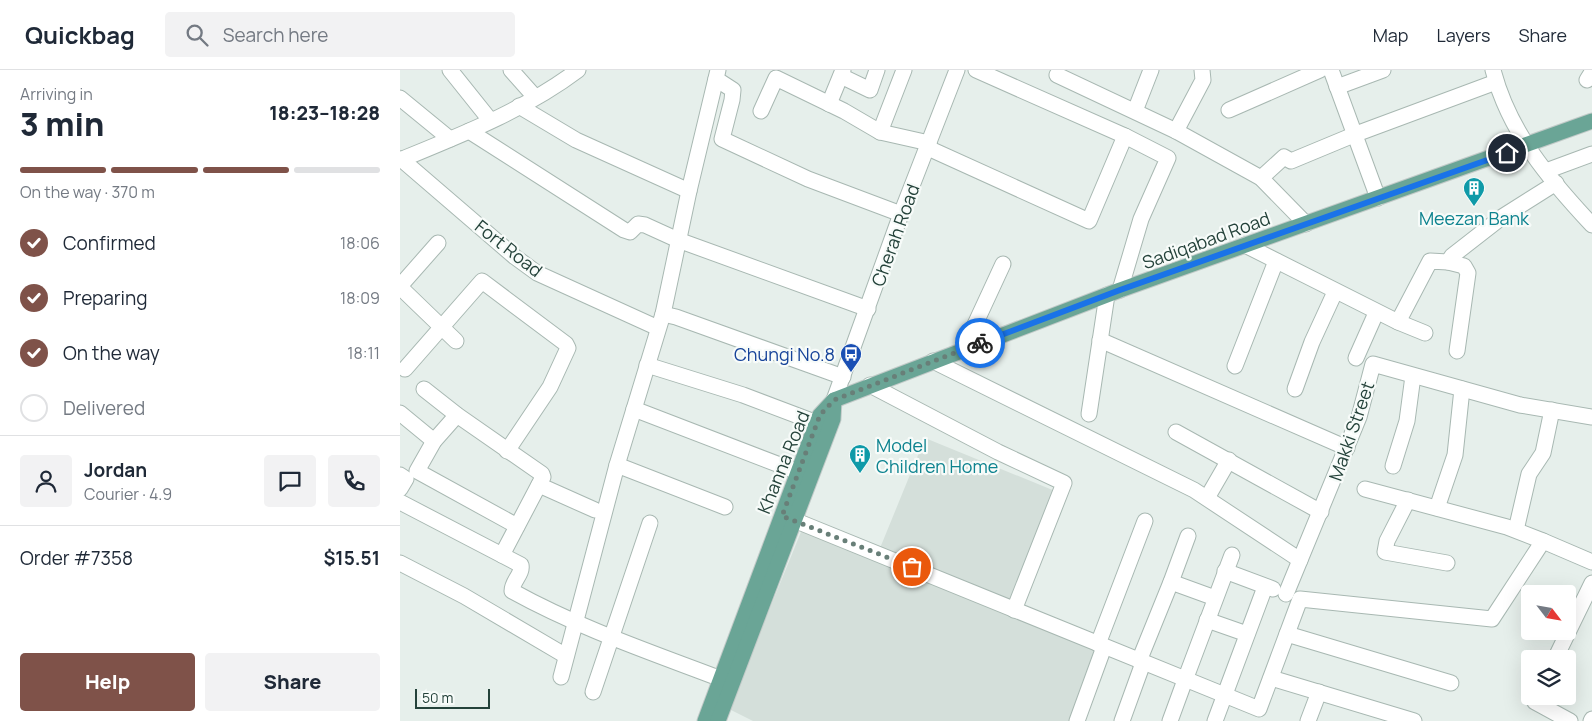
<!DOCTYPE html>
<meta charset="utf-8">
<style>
:root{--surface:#fff;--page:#f2f2f3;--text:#1f2937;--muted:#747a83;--line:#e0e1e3;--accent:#7f5249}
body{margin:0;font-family:Manrope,sans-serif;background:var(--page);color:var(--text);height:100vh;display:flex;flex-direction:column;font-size:19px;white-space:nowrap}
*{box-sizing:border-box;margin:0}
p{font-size:16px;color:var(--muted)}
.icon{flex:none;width:28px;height:28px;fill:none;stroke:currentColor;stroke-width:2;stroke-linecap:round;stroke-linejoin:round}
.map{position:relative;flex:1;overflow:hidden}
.side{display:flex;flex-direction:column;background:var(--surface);width:400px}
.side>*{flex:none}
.needle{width:32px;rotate:121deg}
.buttons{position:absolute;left:1121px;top:515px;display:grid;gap:10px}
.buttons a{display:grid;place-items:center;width:55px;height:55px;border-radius:5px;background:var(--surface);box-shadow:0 5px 20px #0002;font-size:25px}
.scale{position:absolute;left:15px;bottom:12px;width:75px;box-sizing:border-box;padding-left:5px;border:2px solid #24423a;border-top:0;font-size:14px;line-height:18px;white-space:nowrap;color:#24423a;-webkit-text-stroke:4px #f7fbf9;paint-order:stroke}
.pin{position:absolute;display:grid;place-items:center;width:42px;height:42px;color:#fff;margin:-21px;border:2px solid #fff;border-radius:50%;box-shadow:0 1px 5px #0007}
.courier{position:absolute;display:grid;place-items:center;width:50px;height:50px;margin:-25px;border:4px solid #1a73e8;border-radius:50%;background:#fff;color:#222;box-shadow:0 1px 6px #0007}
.head em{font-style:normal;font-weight:800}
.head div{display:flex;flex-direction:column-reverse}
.head{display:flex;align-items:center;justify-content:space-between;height:85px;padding:0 20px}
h1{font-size:32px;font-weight:800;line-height:38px}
.bar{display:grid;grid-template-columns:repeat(4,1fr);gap:8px 5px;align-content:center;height:60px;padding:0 20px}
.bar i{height:6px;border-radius:4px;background:var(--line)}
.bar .on{background:var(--accent)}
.bar p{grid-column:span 4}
.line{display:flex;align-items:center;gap:12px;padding:0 20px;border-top:1px solid var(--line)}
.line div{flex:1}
.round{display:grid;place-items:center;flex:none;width:52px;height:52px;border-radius:5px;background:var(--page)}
ol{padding:0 20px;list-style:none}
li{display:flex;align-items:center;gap:15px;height:55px}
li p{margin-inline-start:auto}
li .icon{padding:5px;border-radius:50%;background:var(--accent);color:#fff;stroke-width:4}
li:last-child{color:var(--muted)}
li i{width:28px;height:28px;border:2px solid var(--line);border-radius:50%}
.action{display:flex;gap:10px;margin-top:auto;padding:10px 20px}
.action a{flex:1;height:58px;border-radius:5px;background:var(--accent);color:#fff;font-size:20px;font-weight:800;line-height:58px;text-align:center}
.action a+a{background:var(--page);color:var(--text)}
header{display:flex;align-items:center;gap:30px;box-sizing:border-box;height:70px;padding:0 25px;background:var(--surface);border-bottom:1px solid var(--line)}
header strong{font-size:24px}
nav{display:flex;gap:28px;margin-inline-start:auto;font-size:18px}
.search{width:350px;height:45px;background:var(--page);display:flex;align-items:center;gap:12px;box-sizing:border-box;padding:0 18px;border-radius:5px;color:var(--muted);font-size:19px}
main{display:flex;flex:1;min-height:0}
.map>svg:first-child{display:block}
</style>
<header>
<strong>Quickbag</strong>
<div class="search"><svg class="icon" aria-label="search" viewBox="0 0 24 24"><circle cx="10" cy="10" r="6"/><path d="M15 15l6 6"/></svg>Search here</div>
<nav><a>Map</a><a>Layers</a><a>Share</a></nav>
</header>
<main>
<section class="side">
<div class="head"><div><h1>3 min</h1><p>Arriving in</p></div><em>18:23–18:28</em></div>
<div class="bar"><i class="on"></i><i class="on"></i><i class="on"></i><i></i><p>On the way · 370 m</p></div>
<ol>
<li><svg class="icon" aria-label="check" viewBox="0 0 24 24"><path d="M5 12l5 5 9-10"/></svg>Confirmed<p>18:06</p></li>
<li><svg class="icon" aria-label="check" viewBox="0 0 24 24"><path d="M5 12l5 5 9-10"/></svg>Preparing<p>18:09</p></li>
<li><svg class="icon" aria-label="check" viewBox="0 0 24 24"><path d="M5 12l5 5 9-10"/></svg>On the way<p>18:11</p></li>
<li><i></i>Delivered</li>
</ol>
<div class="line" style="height:90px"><a class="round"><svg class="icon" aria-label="person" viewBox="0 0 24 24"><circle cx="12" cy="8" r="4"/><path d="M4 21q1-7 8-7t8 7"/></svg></a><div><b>Jordan</b><p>Courier · 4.9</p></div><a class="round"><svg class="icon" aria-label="chat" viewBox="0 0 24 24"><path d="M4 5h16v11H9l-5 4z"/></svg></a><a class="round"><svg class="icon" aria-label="phone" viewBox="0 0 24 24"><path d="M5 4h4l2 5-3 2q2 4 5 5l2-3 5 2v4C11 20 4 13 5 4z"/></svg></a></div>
<div class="line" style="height:65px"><div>Order #7358</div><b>$15.51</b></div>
<div class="action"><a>Help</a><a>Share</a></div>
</section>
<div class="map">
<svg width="1192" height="651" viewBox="0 0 1192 651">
<rect width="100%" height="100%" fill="#e6efeb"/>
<!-- built -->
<polygon fill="#d4dfda" points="525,368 655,421 612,539 704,577 677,651 353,651 329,639 403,457 478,483"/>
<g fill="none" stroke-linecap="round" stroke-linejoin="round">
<!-- minor casing -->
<g stroke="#a8b8b2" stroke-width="17">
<g id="minor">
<polyline points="50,0 90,50"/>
<polyline points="111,0 135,27"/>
<polyline points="576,0 725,66 768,88 741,149 720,220"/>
<polyline points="931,0 978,128"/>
<path d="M1093,0C1109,62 1149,109 1192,155"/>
<polyline points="657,5 776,61 861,108 906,154"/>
<polyline points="441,6 470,20 477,0"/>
<polyline points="316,9 333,20 332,30 322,69 408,109 501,144"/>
<polyline points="1187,10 1192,2"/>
<polyline points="937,17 983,0"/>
<polyline points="0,28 50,69"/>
<polyline points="429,34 443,0"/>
<polyline points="119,36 176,70 289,121"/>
<polyline points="829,40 920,0"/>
<polyline points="361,41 376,8 444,41 480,62 529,73"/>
<polyline points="735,41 751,0"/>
<polyline points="69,61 224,160 230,162 238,154 245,155 278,170 468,239"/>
<polyline points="776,61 803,10 802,0"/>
<polyline points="480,62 504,0"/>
<polyline points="528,78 689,151 725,66"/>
<polyline points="1,89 115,187 137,203 258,258"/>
<path d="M0,90C61,65 125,40 178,0"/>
<polyline points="1146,101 1192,84"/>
<polyline points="861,108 884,87 891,91 956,64 1096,12"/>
<polyline points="845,175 998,252 1030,191 1048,192 1052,186 1102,147 1156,113"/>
<polyline points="1048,192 1064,196 1068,203 1057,281"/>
<polyline points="0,216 38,173"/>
<polyline points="0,217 56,271"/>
<polyline points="263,244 276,247 443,307"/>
<polyline points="998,252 1025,263"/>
<polyline points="700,270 947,378"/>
<polyline points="570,277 572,261 603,194"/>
<polyline points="956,288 976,243"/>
<polyline points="533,291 794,420 900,490"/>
<polyline points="247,295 343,325 417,353"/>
<polyline points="835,296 876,191"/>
<polyline points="5,299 82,211 166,274 168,278 150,317 107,381"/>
<polyline points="470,315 598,382 664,413 614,540"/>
<polyline points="24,319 57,345 142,404 143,407 102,485"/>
<polyline points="895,319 912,272 935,222"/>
<polyline points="434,330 501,144 557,0"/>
<polyline points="234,339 398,402"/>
<polyline points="0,343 34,371"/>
<polyline points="689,344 707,225"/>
<polyline points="57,345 34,371 17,401 117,456"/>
<polyline points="776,362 921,442"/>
<polyline points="217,395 325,437"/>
<polyline points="993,396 1007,351 1013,306"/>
<polyline points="0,405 6,409 0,419"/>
<polyline points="139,415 195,440"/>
<polyline points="965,419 1107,457 1143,471"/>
<polyline points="807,428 829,390"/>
<polyline points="1008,430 987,471 985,482 1047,493"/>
<path d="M0,432L121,495C123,504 112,511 112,521C179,558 250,582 321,609"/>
<polyline points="1037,438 1055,385 1062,319"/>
<polyline points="394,450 859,639 900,529 1092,549 1143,471 1192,492"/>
<polyline points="1116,460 1129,404 1143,383 1152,340"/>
<polyline points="0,493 64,526 166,586"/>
<polyline points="825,501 873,519"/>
<polyline points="771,512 788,466"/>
<polyline points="886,524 959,347 973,294 1120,335 1192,347"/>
<polyline points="807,550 847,564"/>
<polyline points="887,564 1051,613"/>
<polyline points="698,574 745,451"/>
<polyline points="1155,589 1192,513"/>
<polyline points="739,591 771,512 815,528"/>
<polyline points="161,607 217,395 263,244 289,121 318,0"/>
<polyline points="871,608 1014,651"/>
<polyline points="785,610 832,485"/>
<polyline points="193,622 250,453"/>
<polyline points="1136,626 1135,632 1170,651"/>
<polyline points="677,651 704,577"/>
<polyline points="722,651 743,593"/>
<polyline points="770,651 785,610"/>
<polyline points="815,651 865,517"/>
<polyline points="908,651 919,622"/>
<polyline points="1191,651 1192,649"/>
</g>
</g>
<!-- major casing -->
<g stroke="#c2cac8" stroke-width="17">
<g id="major">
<polyline points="305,651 415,357 420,345 434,330 720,220 1192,51"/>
<polyline points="318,651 433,349 434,330"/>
</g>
</g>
<!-- minor -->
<use href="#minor" stroke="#fff" stroke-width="15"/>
<!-- major -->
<use href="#major" stroke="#6aa596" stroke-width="15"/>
</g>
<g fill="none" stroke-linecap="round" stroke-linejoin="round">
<!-- done -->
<polyline stroke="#687f78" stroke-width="5" stroke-dasharray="0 9" points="512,497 382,446 420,345 434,330 580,273"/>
<!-- route -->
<polyline stroke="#1a73e8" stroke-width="6" points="580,273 720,220 1107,83"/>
</g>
<!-- icons -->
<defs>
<g id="building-pin" transform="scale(1.125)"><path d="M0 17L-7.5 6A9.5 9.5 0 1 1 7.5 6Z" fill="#0f9aa8" stroke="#f7fbf9"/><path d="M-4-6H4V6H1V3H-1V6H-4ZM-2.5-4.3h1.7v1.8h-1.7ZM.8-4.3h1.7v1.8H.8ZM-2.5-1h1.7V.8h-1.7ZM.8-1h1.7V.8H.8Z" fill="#fff"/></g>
<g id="bus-pin" transform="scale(1.125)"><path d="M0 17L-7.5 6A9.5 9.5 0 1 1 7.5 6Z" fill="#1a4fb4" stroke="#f7fbf9"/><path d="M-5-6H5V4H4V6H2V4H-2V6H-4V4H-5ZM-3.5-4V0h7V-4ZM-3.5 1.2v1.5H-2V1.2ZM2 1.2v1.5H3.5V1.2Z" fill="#fff"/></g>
</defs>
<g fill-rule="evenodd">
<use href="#building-pin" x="1074" y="118"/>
<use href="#bus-pin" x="451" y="284"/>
<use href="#building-pin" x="460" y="385"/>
</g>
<g text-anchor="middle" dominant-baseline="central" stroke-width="4.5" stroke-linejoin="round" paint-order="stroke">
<!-- culture labels -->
<g font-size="18" fill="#0d838f" stroke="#f7fbf9">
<text x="1074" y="148">Meezan Bank</text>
<text x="476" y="375" text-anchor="start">Model<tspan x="476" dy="21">Children Home</tspan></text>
</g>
<!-- street labels -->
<g font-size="18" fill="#24423a" stroke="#f7fbf9">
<text transform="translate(495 165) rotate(-70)">Cherah Road</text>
<text transform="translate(806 170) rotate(-20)">Sadiqabad Road</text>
<text transform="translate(109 178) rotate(38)">Fort Road</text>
<text transform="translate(951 361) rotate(-71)">Makki Street</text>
<text transform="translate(383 392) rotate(-68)">Khanna Road</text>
</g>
<!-- transit labels -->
<g font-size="18" fill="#164399" stroke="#f7fbf9" text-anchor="end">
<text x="435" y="284">Chungi No.8</text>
</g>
</g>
</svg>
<div class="buttons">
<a><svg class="needle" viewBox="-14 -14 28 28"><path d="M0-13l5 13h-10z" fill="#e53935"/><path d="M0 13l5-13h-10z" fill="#747a83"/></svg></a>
<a><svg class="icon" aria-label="layers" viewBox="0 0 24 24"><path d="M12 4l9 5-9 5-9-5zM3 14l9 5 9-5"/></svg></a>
</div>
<div class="scale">50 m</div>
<div class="pin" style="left:512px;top:497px;background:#ea580c"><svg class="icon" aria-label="bag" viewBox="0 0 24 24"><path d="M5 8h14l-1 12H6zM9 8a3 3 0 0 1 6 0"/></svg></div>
<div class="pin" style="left:1107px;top:83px;background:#1f2937"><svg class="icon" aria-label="home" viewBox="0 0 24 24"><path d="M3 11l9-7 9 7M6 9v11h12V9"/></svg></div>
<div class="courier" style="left:580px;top:273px"><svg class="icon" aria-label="bike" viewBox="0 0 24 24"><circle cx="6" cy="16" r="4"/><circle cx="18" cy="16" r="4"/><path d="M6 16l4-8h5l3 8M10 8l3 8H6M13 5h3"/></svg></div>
</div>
</main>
